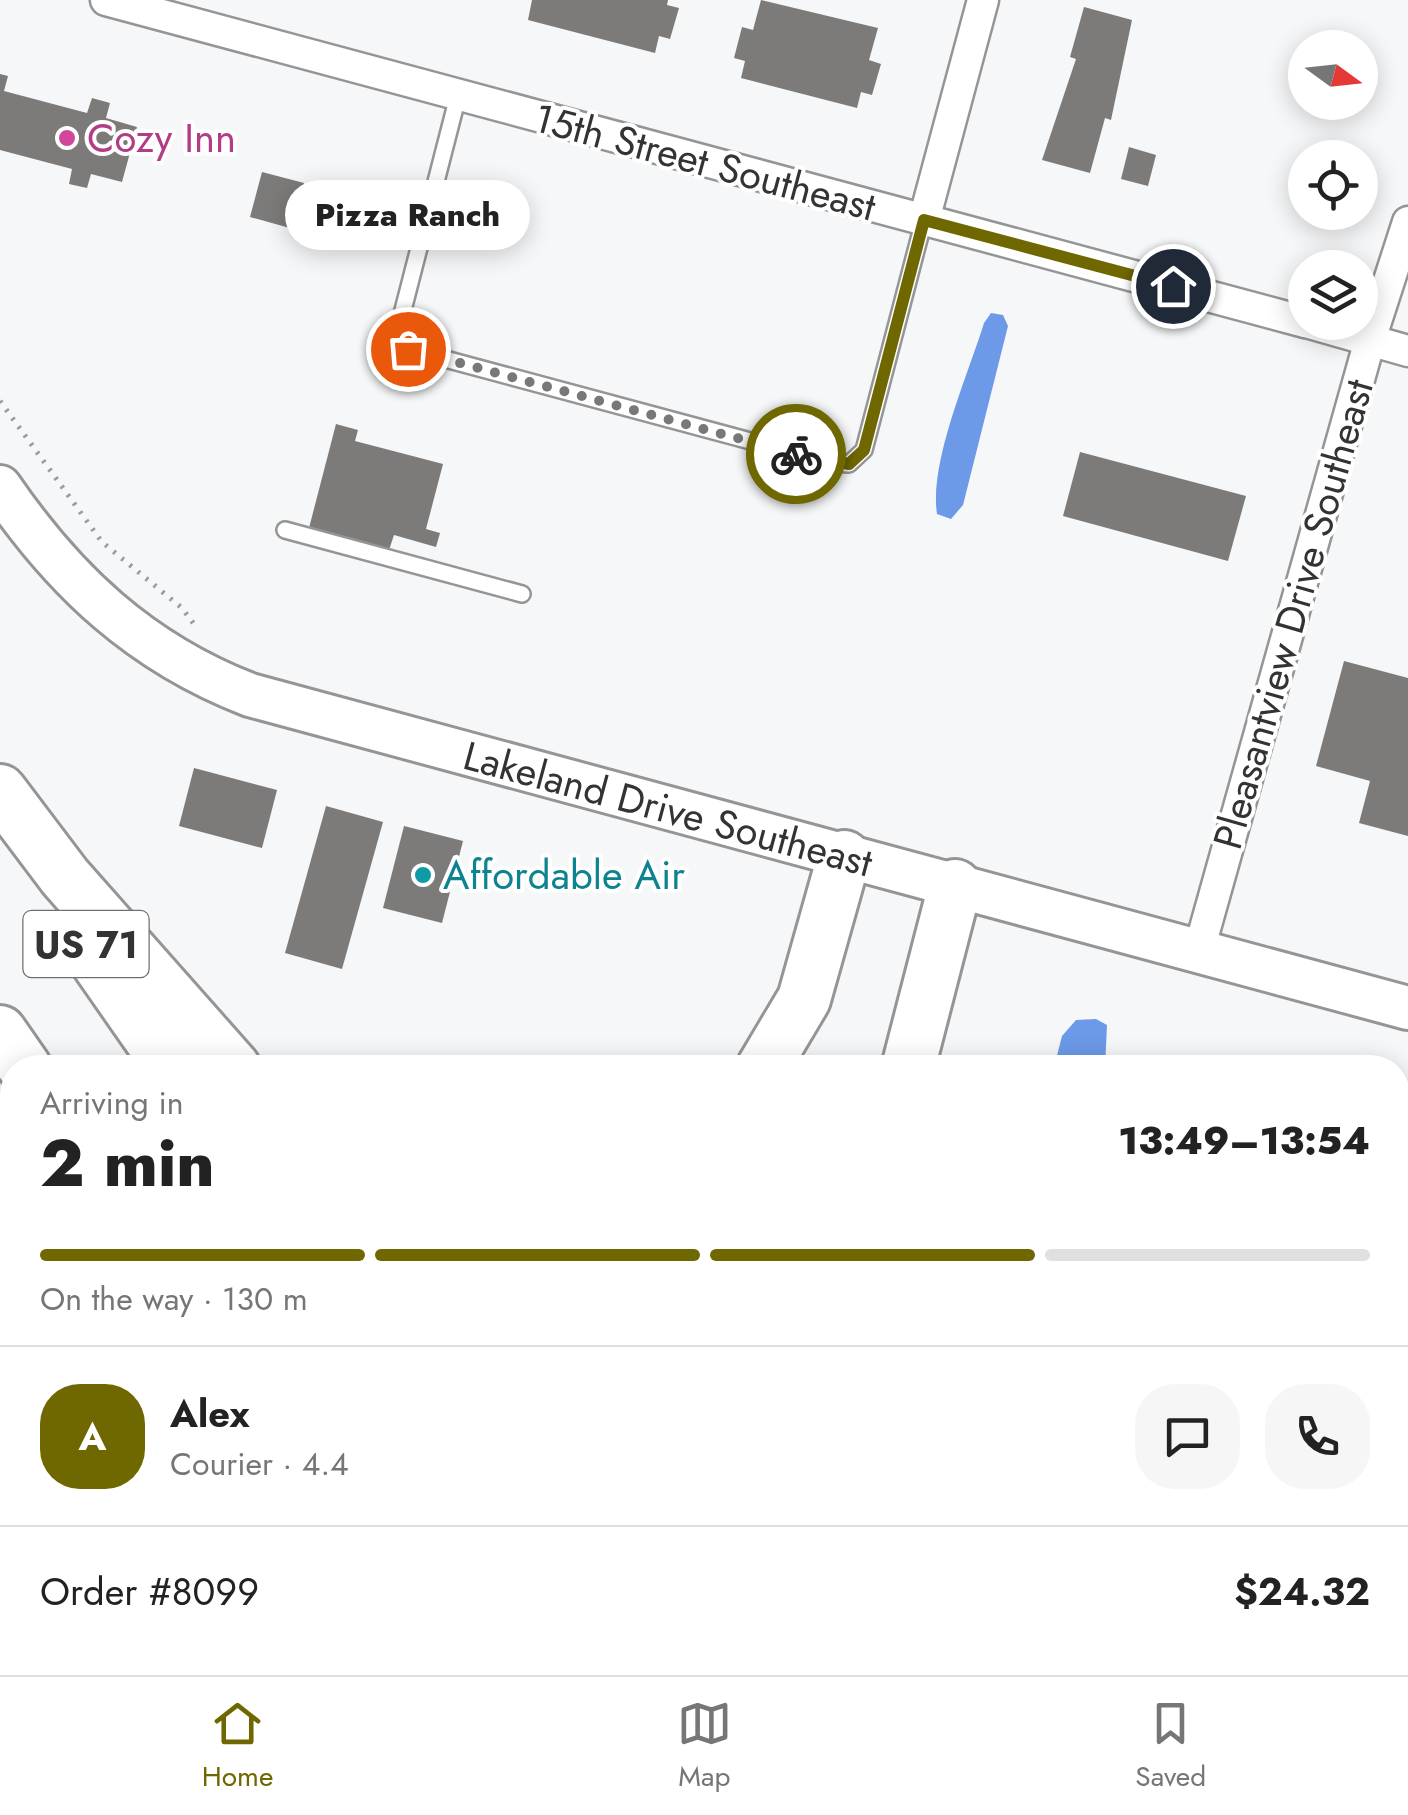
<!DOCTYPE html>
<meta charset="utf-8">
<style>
:root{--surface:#fff;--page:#f6f6f6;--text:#222;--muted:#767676;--line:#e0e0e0;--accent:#6f6700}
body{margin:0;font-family:Jost,sans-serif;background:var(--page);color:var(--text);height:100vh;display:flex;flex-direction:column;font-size:38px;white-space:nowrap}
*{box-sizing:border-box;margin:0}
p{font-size:32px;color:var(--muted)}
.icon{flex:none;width:55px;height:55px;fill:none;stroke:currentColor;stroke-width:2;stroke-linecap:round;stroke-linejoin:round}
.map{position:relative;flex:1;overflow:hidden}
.drawer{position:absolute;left:0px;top:1055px;width:1410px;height:620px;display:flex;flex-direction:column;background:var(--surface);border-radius:40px 40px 0 0;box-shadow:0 5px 25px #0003}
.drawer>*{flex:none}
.needle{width:65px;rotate:105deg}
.tools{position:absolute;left:1288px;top:30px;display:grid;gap:20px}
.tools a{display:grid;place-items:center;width:90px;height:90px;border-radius:50%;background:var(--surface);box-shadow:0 5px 25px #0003;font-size:50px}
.pin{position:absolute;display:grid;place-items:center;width:85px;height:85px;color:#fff;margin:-42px;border:5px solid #fff;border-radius:50%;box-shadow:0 2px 10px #0007}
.courier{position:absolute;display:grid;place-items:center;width:100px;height:100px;margin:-50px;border:8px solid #6f6700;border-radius:50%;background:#fff;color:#222;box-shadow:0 2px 12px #0007}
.bubble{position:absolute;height:70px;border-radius:35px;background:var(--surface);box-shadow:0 5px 25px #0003;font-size:32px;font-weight:800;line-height:70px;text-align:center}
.headline em{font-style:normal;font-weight:800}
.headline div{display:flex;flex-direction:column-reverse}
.headline{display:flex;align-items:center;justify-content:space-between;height:170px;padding:0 40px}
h1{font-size:65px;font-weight:800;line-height:75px}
.bar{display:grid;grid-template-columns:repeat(4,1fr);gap:15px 10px;align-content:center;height:120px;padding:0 40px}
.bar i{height:12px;border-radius:8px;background:var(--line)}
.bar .active{background:var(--accent)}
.bar p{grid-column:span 4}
.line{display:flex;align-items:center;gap:25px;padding:0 40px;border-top:2px solid var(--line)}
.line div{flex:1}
.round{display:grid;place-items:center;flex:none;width:105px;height:105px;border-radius:40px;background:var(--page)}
.tabs{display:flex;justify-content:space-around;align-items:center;height:140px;border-top:2px solid var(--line);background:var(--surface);font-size:28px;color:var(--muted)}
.tabs a{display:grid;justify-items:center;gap:5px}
.tabs .active{color:var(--accent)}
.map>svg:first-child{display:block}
</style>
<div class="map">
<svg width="1408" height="1675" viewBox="0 0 1408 1675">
<rect width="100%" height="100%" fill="#f6f7f8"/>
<!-- green -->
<polygon fill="#e5f2a6" points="0,1117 12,1134 12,1662 381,1662 390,1675 0,1675"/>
<!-- water -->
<g fill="#6c99e8">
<path d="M991,313L1003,315L1008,326L963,505L951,519L937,514C929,462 968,375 984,323Z"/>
<polygon points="1096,1019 1107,1025 1105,1067 1054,1067 1062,1036 1076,1020"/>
</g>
<!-- building -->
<g fill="#7c7b7a">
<polygon points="532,0 668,0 667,5 679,8 670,39 659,36 655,53 528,20"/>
<polygon points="761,0 878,28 869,60 881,64 872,95 861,92 857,108 741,78 745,61 734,58 742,27 753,30"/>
<polygon points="1084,7 1132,20 1111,120 1105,118 1090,173 1042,160 1076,59 1070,57"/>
<polygon points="0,74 8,76 4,91 87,113 92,98 110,103 106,118 137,127 122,182 91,174 87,188 69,184 72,169 0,150"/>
<polygon points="1129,147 1156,155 1148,186 1121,179"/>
<polygon points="262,172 304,183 298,204 310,207 304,232 250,217"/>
<polygon points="336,424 358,430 355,441 443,464 426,529 440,533 436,547 394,535 389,550 309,528"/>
<polygon points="1080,452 1246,496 1228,561 1063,516"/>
<polygon points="1344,661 1408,678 1408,836 1359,823 1370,781 1316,766"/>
<polygon points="194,768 277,790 262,848 179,826"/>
<polygon points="326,806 383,822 342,969 285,953"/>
<polygon points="404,826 463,841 442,923 383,908"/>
</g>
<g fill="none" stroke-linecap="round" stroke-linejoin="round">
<!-- lane casing -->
<g stroke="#959596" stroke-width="20">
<g id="lane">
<polyline points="458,96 401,318 400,335 408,349 832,463 849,464 864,450 924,220"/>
<polyline points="285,530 522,594"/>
</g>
</g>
<!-- street casing -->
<g stroke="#959596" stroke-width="35">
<g id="street">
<polyline points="106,0 1305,322"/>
<polyline points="924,220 983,0"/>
<polyline points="1306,322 1408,351"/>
<polyline points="1199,950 1370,340 1408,222"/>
</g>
</g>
<!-- secondary casing -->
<g stroke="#959596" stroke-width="48">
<path id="secondary" d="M0,487C65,582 141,653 250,695L1408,1008"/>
</g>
<!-- highway casing -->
<g stroke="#959596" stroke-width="58">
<g id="highway">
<polyline points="0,791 65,877 234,1068"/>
<polyline points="86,946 171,1068"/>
<polyline points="0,1032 25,1068"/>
<polyline points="763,1068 804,999 844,857"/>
<polyline points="908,1068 955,886"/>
<polyline points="439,1662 447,1675"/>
<polyline points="585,1662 593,1675"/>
<polyline points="839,1662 840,1675"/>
</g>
</g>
<!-- path -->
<polyline stroke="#9b9c9c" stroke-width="5" stroke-dasharray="2.5 8" stroke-linecap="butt" points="0,401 102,542 182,608 196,627"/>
<!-- lane -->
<use href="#lane" stroke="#fff" stroke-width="15"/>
<!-- street -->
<use href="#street" stroke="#fff" stroke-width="30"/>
<!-- secondary -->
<use href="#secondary" stroke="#fff" stroke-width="42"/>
<!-- highway -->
<use href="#highway" stroke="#fff" stroke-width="52"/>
</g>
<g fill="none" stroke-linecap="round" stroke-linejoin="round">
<!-- done -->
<polyline stroke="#777878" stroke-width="10" stroke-dasharray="0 18" points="408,349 796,454"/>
<!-- route -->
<polyline stroke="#6f6700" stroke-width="12" points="796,454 849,464 864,450 924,220 1173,286"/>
</g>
<!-- markers -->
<circle fill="#d1479c" stroke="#fff" stroke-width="4" cx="67" cy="138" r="10"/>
<circle fill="#0f9aa8" stroke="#fff" stroke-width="4" cx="423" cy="875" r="10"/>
<g text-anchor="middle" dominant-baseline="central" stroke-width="8" stroke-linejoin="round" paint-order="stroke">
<!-- shield labels -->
<rect fill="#fff" stroke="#707070" stroke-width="2.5" x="23.5" y="911" width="125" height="66" rx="8"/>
<g font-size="38" font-weight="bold" fill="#323333">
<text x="86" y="944">US 71</text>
</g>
<!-- hotel labels -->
<g font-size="40" fill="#b23c85" stroke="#fff" text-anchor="start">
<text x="87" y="138">Cozy Inn</text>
</g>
<!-- street labels -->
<g font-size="40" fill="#323333" stroke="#fff">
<text transform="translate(705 162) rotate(15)">15th Street Southeast</text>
<text transform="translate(1293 614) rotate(-74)">Pleasantview Drive Southeast</text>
<text transform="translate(668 809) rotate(15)">Lakeland Drive Southeast</text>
</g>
<!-- culture labels -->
<g font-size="40" fill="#0d838f" stroke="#fff" text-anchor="start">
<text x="443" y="875">Affordable Air</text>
</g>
</g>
</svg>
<div class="tools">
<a><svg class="needle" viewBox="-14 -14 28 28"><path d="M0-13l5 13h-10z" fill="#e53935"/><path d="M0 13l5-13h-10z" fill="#767676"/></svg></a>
<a><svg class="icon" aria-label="locate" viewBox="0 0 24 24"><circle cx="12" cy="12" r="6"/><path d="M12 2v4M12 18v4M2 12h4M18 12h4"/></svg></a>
<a><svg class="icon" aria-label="layers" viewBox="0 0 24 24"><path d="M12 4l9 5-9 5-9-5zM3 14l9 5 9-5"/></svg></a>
</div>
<div class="pin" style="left:408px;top:349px;background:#ea580c"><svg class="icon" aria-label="bag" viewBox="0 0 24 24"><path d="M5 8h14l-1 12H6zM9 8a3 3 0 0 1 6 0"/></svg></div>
<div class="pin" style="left:1173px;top:286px;background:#1f2937"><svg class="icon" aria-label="home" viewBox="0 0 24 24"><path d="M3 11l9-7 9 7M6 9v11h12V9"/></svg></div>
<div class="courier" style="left:796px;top:454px"><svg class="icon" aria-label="bike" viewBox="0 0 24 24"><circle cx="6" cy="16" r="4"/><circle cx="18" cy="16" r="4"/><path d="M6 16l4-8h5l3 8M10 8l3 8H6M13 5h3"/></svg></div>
<div class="bubble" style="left:285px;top:180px;width:245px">Pizza Ranch</div>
<section class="drawer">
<div class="headline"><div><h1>2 min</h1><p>Arriving in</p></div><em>13:49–13:54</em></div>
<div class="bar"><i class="active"></i><i class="active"></i><i class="active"></i><i></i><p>On the way · 130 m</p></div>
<div class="line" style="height:180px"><b class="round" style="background:var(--accent);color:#fff">A</b><div><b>Alex</b><p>Courier · 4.4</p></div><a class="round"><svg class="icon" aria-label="chat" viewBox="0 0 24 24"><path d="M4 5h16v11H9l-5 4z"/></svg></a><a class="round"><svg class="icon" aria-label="phone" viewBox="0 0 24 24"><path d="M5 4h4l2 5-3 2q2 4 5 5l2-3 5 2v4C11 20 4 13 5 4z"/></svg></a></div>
<div class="line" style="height:130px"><div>Order #8099</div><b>$24.32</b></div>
</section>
</div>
<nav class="tabs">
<a class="active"><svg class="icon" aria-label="home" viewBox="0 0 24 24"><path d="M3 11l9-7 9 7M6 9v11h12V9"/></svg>Home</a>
<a><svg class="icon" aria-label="map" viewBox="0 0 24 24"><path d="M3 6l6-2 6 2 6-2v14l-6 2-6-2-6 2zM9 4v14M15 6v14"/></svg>Map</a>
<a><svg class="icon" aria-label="saved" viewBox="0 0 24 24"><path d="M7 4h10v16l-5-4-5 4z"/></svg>Saved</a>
</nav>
